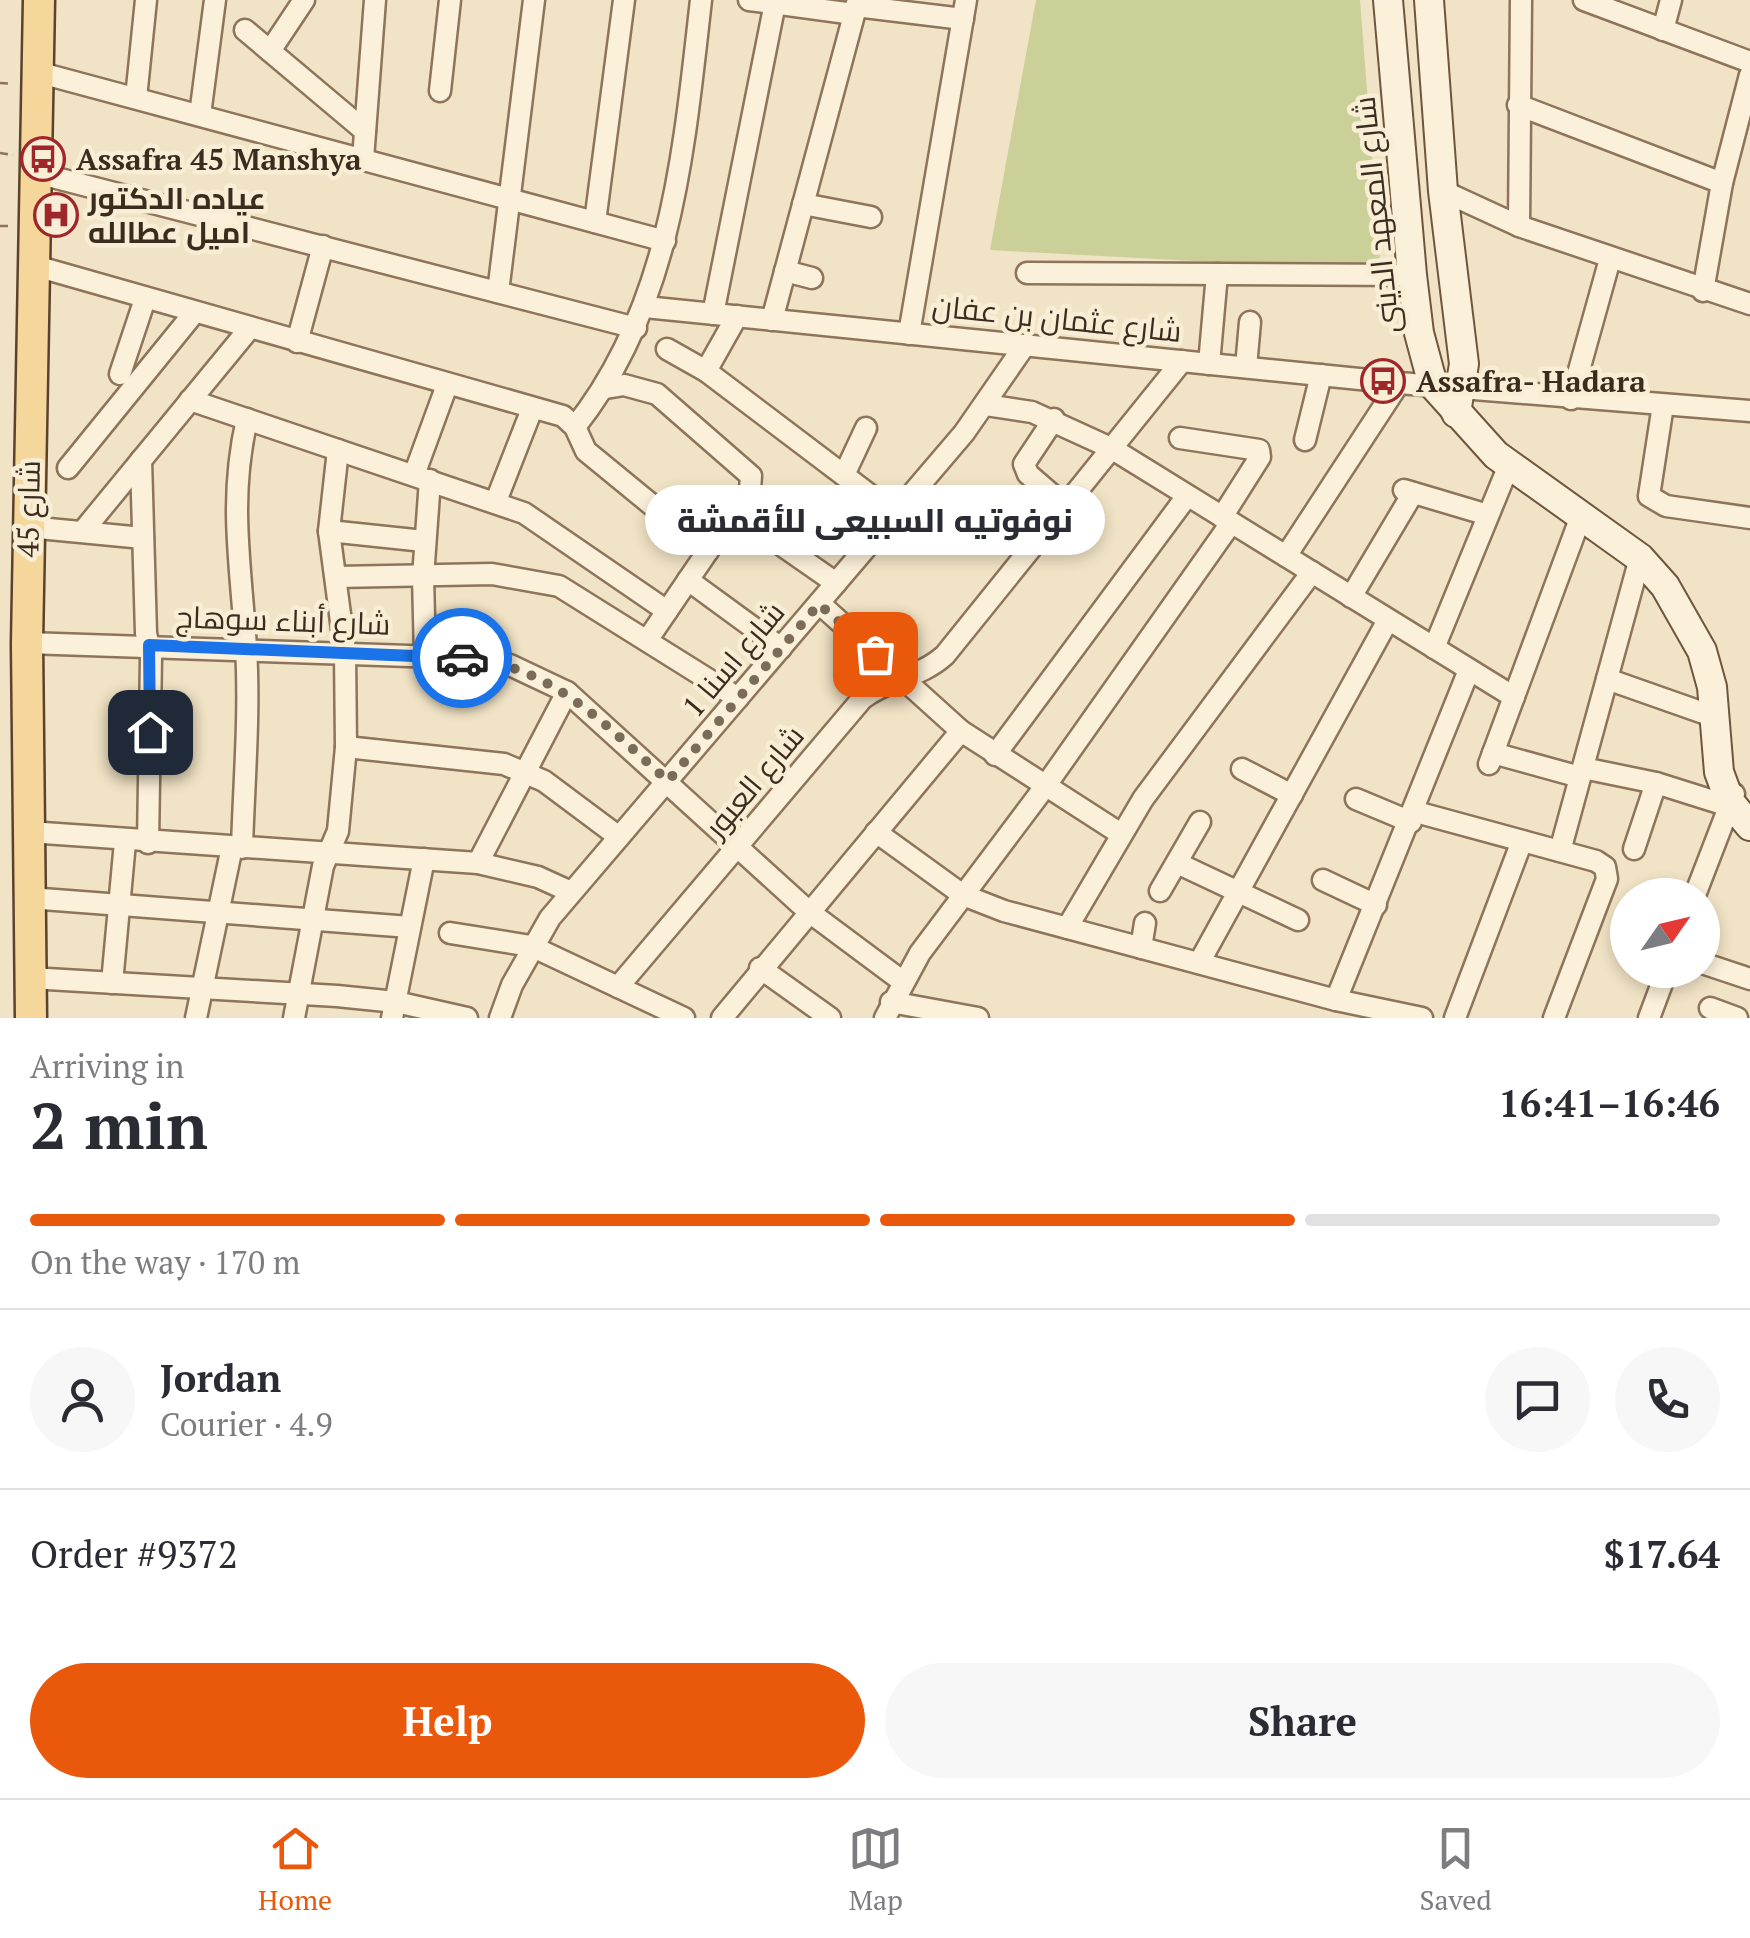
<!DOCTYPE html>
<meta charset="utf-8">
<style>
:root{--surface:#fff;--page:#f7f7f7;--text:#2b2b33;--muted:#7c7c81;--line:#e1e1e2;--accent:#ea580c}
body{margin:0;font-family:"PT Serif",Cairo,serif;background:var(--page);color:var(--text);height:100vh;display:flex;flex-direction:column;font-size:38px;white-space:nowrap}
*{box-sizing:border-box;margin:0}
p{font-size:32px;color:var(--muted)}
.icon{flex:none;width:55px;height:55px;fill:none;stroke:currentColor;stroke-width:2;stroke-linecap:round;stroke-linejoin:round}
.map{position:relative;height:1018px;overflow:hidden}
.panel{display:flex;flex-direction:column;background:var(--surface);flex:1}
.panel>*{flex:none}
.needle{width:65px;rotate:56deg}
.fabs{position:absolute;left:1610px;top:878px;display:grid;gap:20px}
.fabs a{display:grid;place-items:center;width:110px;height:110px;border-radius:50%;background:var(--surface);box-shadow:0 5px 15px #0003;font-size:50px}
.pin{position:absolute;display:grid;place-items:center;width:85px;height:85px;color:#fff;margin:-42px;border-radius:20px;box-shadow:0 5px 15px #0006}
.courier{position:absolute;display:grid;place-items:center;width:100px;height:100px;margin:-50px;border:8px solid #1a73e8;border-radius:50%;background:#fff;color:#222;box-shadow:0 2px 12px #0007}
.bubble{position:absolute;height:70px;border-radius:35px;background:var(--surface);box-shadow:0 5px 15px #0003;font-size:32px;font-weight:800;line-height:70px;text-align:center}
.overview em{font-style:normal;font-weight:800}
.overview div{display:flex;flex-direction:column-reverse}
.overview{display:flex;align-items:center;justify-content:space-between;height:170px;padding:0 30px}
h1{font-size:65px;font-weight:800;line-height:75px}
.bar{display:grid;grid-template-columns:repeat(4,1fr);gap:15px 10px;align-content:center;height:120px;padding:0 30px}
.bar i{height:12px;border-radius:8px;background:var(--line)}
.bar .selected{background:var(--accent)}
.bar p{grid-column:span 4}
.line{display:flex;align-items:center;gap:25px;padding:0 30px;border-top:2px solid var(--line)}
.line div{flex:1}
.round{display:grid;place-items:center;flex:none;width:105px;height:105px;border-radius:52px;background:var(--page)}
.action{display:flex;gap:20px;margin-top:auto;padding:20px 30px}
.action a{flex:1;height:115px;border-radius:60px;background:var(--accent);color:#fff;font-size:40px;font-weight:800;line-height:115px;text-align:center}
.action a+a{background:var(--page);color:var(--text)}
.dock{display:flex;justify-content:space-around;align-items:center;height:140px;border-top:2px solid var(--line);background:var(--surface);font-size:28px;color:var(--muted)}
.dock a{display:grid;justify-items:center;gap:5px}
.dock .selected{color:var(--accent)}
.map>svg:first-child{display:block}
</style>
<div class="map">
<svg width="1750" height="1018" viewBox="0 0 1750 1018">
<rect width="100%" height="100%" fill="#f1e3c5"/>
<!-- green -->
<polygon fill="#cbd098" points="1036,0 1360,0 1381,271 990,250"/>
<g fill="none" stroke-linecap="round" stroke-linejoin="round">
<!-- street casing -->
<g stroke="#8d745a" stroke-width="25">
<g id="street">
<polyline points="749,0 854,14"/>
<polyline points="1584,0 1750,62"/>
<polyline points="856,6 963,19"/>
<polyline points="245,30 365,131"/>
<polyline points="1663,30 1671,0"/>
<polyline points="270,51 304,0"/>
<polyline points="37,72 665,241"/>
<polyline points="440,91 450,0"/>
<polyline points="136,98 146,0"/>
<polyline points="1518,105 1722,183"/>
<polyline points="200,115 215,0"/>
<polyline points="363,159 375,0"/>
<polyline points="33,172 636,328"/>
<polyline points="1443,191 1519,226 1750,304"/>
<polyline points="803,204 871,217"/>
<polyline points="595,222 624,0"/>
<polyline points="1519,226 1521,0"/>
<polyline points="32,265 563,416 575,427 586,451 708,551"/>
<polyline points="785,271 812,278"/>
<polyline points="1027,273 1412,275"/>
<polyline points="1703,291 1722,183 1750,75"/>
<polyline points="498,292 534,0"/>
<polyline points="645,307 1399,383 1750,411"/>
<polyline points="713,314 775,3"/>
<polyline points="772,320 858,0"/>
<polyline points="909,334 966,0"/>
<polyline points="297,342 323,246"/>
<polyline points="667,349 706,371 895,514"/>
<polyline points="1209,364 1217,274"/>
<polyline points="1246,367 1250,322"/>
<polyline points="706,371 737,316"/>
<polyline points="120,374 145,299"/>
<polyline points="606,388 624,385 657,394 751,476 750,489 648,639"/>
<polyline points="1571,399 1610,259"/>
<polyline points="190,400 524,513 667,611"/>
<polyline points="986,405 1032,412 1111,448 1514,697"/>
<polyline points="1663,405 1649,496 1666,506 1750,518"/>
<polyline points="1054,419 1024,464 1028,474 1065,506"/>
<path d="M575,427C672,305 684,149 701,0"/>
<polyline points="1180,438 1259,450 1260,457 1222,517"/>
<polyline points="1305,440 1321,375"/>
<polyline points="141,460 146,633 151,657 148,843"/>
<polyline points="68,468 194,313"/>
<polyline points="414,475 447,385"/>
<polyline points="844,475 866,428"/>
<polyline points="1404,490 1488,515"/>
<polyline points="496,501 532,409"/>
<polyline points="734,512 836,583"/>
<polyline points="28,527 143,538"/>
<polyline points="83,531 249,329"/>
<polyline points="329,531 424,541"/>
<polyline points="1286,556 1399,383"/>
<polyline points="336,577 492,574 559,586 738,698"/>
<polyline points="688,580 781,648"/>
<polyline points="1351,597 1413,493"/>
<polyline points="819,603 961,731 1121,834"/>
<polyline points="27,643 468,658 510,665 567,692 808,911 902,981"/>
<polyline points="1434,648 1509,465"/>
<polyline points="425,656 423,577 430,480"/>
<polyline points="1607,679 1715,717"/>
<polyline points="346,747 504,764 544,781 619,837"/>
<polyline points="1493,753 1580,777"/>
<polyline points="995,755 1187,496"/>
<polyline points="1489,764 1581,516"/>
<polyline points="1583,768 1656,783 1729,806"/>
<polyline points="1242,769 1292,795"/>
<polyline points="1356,799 1411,822"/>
<polyline points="1416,812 1596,861 1605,867 1607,879 1554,1018"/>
<polyline points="29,832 478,863 538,877 571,892"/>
<polyline points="876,832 963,895 1004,911 1336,1000 1422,1018"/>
<path d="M242,848C244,781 250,714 246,648C241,565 228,502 247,419"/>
<polyline points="1634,849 1656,783"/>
<polyline points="1560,851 1640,558"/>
<polyline points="478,863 567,692"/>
<polyline points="1177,863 1298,920"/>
<polyline points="1323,880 1376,905"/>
<polyline points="1160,891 1200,822"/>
<polyline points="1695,895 1734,794"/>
<polyline points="29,898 410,927"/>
<polyline points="1067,928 1143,799 1312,572"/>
<polyline points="450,933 531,946 684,1018"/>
<polyline points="1141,948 1145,923"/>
<polyline points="1199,963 1388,620"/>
<polyline points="1702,963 1750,979"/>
<polyline points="760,968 830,1018"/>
<polyline points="30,978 337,996 396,1002 467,1018"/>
<polyline points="112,983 125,842"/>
<path d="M618,987L862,699C887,679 920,678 945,655L1182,361"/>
<polyline points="1336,1000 1469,670"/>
<polyline points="891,1002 978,1018"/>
<polyline points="1710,1008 1737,1018"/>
<polyline points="196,1018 232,847"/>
<polyline points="294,1018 323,866 338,831 346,747 345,652 329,531 338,450"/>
<polyline points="392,1018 424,859"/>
<polyline points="500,1018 512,985 550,918 964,433 1025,345"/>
<polyline points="722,1018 961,731"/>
<polyline points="885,1018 920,953 1044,788 1231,523"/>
<polyline points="1455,1018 1522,841"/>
<polyline points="1649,1018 1667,970"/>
</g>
</g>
<!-- secondary casing -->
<g stroke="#6f553d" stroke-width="32">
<g id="secondary">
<polyline points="1388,0 1412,275 1419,333 1433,385 1496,455 1640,558 1665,586 1702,651 1712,687 1719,772 1730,802 1750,826"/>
<polyline points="1429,0 1443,191 1464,364 1456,413"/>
</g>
</g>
<!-- primary casing -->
<g stroke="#5b422e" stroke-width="35">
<polyline id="primary" points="31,1018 27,643 39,0"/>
</g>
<!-- path -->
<g stroke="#8d745a" stroke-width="2.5" stroke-dasharray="8 5" stroke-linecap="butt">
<polyline points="0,83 13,84"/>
<polyline points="0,153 13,155"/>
<polyline points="0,226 11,226"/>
</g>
<!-- street -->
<use href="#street" stroke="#fbf0d9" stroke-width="20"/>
<!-- secondary -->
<use href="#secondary" stroke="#fbf0d9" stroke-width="28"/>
<!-- primary -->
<use href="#primary" stroke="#f5d79b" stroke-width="30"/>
</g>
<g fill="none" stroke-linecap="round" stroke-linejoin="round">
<!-- done -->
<path stroke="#7b6c58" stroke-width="10" stroke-dasharray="0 18" d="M462,658C551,664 605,725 668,781L819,604L875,654"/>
<!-- route -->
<polyline stroke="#1a73e8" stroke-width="12" points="150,732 149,645 462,658"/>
</g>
<!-- icons -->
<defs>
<g id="bus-ring" transform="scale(2.25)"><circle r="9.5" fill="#f8edd5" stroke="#9f262a" stroke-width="1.5"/><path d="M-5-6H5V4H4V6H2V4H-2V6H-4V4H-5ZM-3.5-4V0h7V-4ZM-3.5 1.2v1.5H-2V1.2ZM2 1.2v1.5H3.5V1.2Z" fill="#9f262a"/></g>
<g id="hospital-ring" transform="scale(2.25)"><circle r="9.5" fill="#f8edd5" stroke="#9f262a" stroke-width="1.5"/><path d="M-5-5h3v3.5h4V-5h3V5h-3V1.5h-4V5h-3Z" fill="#9f262a"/></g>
</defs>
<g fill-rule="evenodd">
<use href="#bus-ring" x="43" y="159"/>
<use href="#hospital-ring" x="56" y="215"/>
<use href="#bus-ring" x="1383" y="381"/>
</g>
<g text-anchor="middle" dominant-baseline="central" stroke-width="9" stroke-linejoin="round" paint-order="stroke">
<!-- poi labels -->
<g font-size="30" font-weight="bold" fill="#3c2c1e" stroke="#f8edd5" text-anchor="start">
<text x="76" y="159">Assafra 45 Manshya</text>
<text x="88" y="198">عياده الدكتور<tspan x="88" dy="34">اميل عطالله</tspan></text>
<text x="1416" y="381">Assafra- Hadara</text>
</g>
<!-- street labels -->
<g font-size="30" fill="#3c2c1e" stroke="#f8edd5">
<text transform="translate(1376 215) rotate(-96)">شارع المعهد الدينى</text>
<text transform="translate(1057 318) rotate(6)">شارع عثمان بن عفان</text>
<text transform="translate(28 509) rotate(-89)">شارع 45</text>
<text transform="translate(283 620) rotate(2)">شارع أبناء سوهاج</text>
<text transform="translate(733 659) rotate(-50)">شارع اسنا 1</text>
<text transform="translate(754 781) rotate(-50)">شارع العبور</text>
</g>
</g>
</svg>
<div class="fabs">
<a><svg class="needle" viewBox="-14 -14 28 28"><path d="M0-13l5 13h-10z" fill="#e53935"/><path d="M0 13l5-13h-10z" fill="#7c7c81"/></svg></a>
</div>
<div class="pin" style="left:875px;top:654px;background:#ea580c"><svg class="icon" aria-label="bag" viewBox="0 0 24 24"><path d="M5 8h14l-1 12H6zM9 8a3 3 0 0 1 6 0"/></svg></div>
<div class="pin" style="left:150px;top:732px;background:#1f2937"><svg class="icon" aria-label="home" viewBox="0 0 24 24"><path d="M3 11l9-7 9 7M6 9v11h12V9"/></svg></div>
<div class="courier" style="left:462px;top:658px"><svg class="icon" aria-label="car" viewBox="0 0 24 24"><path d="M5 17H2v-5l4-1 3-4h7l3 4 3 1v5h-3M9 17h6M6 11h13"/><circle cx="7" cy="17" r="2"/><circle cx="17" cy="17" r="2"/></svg></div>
<div class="bubble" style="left:645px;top:485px;width:460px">نوفوتيه السبيعى للأقمشة</div>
</div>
<section class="panel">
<div class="overview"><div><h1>2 min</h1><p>Arriving in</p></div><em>16:41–16:46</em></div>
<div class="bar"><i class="selected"></i><i class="selected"></i><i class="selected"></i><i></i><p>On the way · 170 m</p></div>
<div class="line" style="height:180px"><a class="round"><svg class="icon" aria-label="person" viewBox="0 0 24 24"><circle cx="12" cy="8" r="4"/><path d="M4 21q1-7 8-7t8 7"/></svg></a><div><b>Jordan</b><p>Courier · 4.9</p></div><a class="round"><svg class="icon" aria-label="chat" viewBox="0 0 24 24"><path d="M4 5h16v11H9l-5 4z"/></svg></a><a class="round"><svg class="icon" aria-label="phone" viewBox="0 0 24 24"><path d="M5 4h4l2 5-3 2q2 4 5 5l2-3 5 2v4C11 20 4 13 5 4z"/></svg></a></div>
<div class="line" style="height:130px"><div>Order #9372</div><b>$17.64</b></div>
<div class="action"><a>Help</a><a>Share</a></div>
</section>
<nav class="dock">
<a class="selected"><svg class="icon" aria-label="home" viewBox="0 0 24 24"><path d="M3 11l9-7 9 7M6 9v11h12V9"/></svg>Home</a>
<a><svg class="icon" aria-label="map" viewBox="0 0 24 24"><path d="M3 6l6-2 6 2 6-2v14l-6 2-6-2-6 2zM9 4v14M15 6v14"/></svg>Map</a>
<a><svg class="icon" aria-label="saved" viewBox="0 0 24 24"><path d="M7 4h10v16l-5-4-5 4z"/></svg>Saved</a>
</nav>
